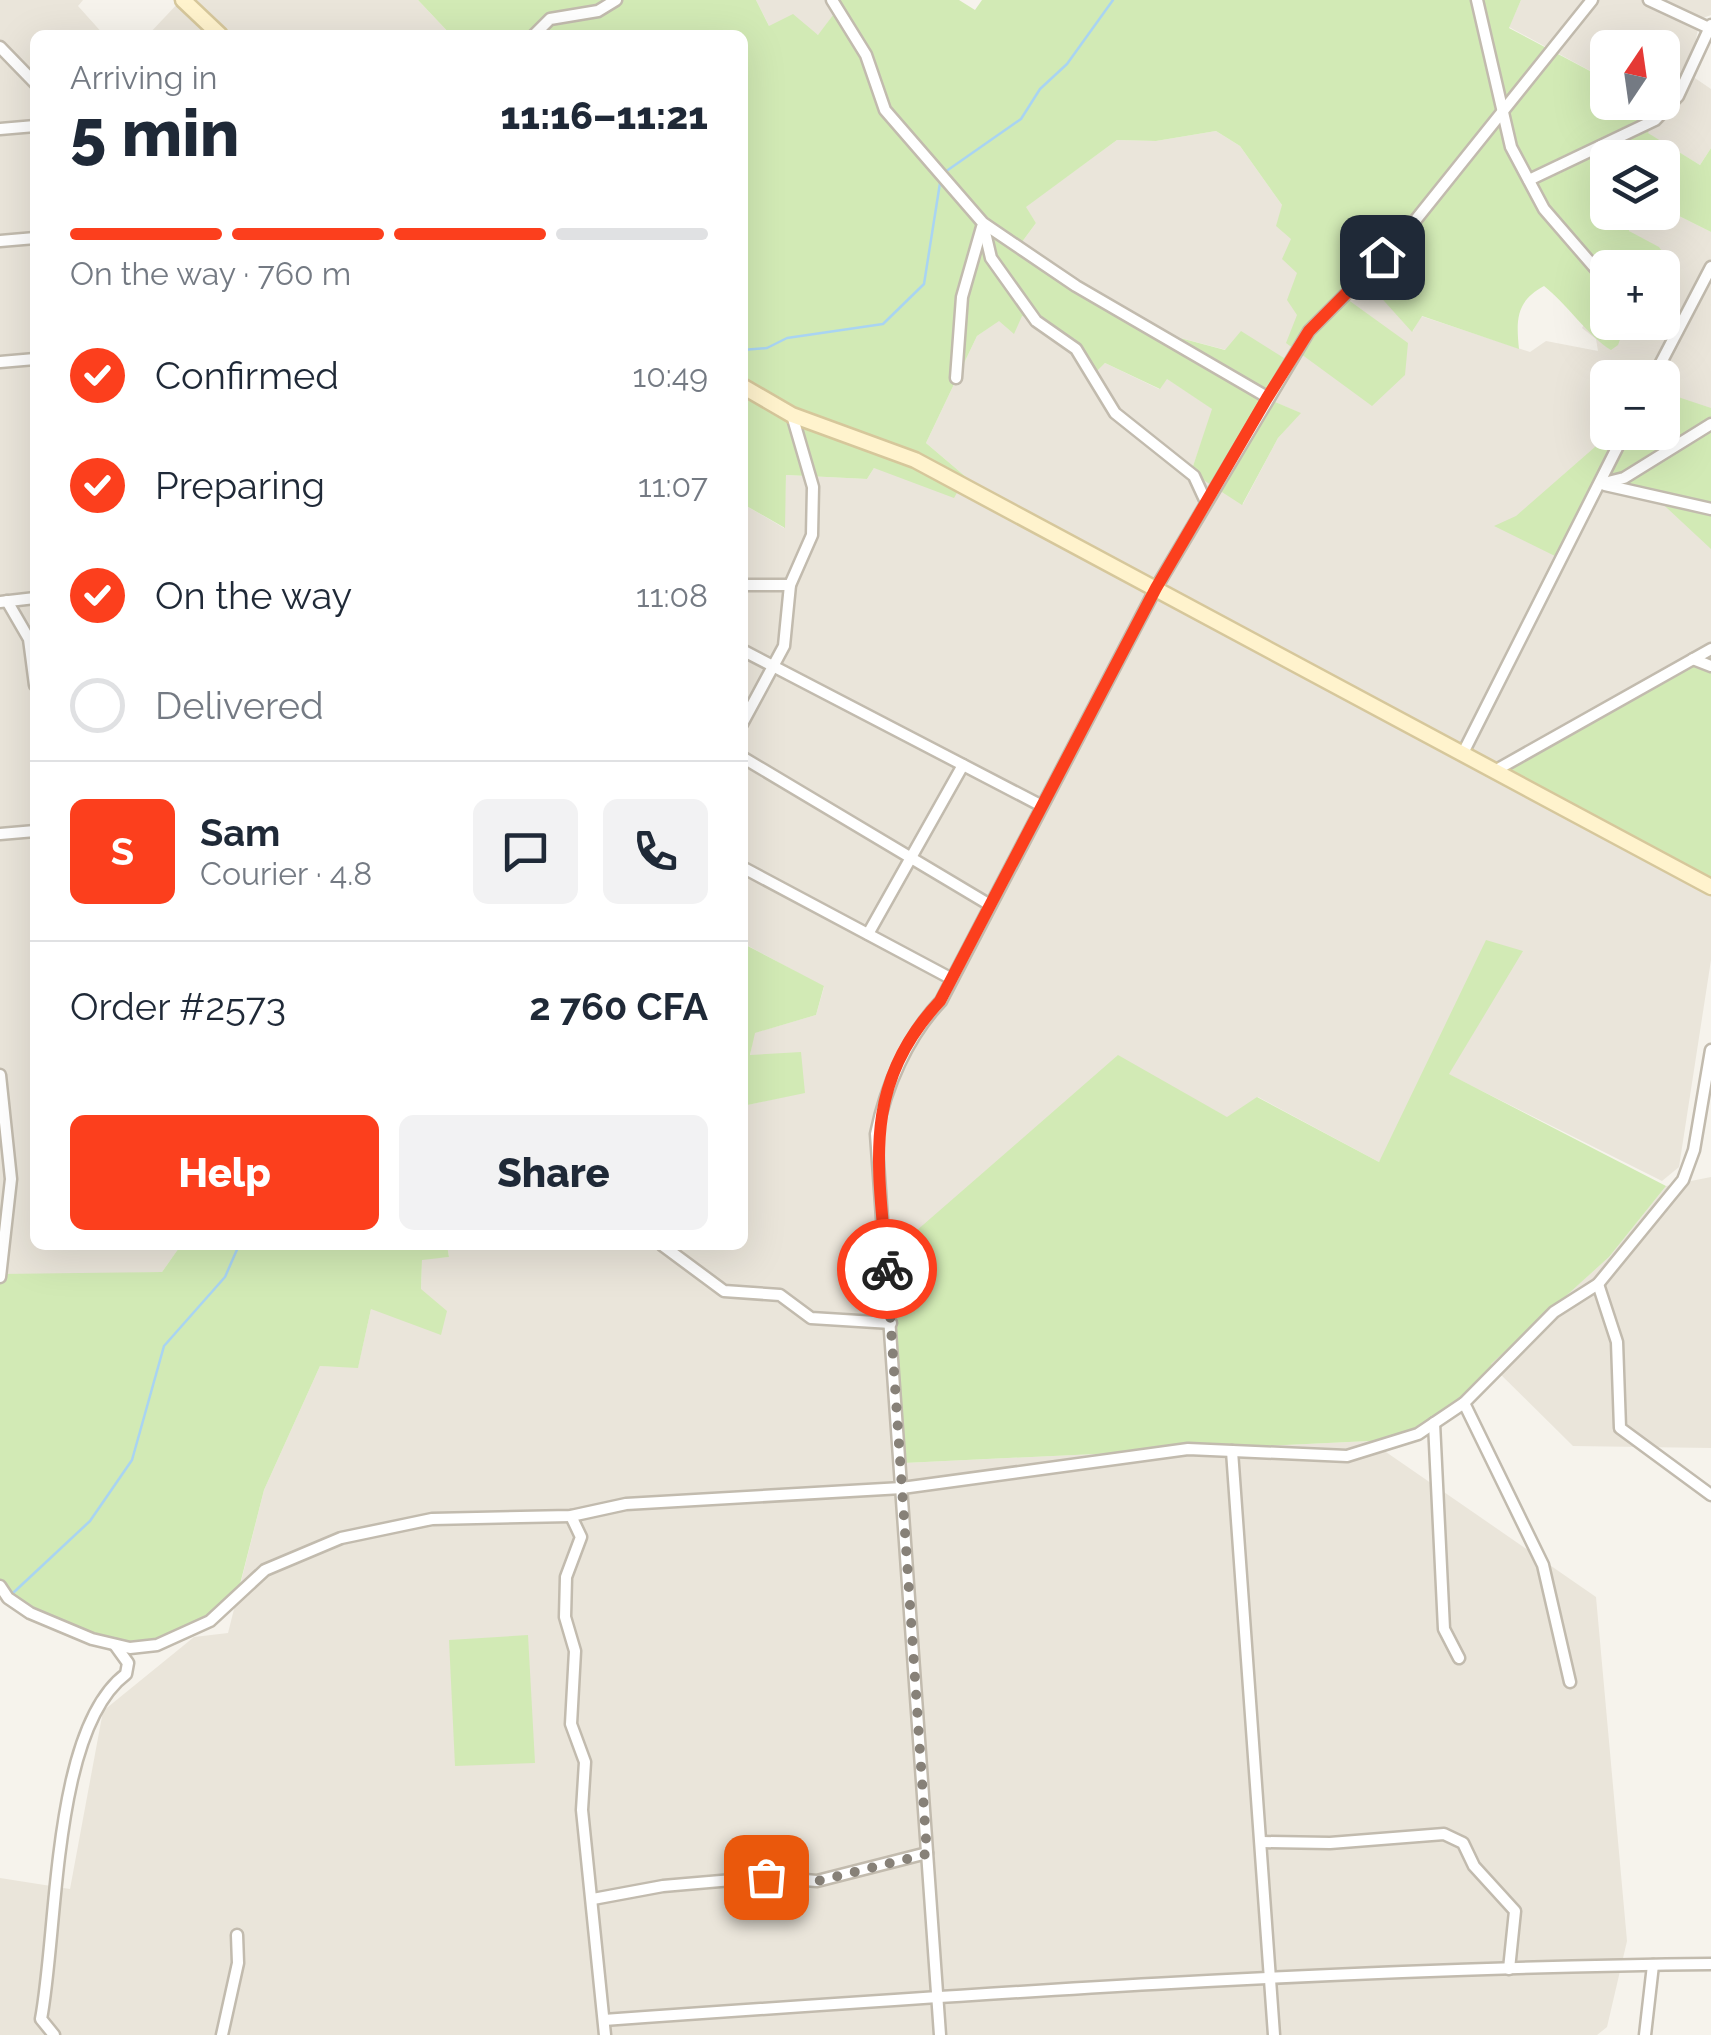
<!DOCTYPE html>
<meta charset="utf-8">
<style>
:root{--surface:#fff;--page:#f2f2f3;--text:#1f2937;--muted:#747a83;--line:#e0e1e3;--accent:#fc3f1d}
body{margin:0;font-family:Raleway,sans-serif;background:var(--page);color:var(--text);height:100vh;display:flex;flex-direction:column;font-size:38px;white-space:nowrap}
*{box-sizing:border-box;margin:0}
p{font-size:32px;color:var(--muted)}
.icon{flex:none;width:55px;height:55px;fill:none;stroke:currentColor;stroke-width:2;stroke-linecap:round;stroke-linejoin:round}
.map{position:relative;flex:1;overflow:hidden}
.panel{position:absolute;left:30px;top:30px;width:718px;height:1220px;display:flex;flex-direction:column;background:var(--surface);border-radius:15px;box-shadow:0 10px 40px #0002}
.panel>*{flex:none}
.needle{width:65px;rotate:13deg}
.controls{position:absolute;left:1590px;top:30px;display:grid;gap:20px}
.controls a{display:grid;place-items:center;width:90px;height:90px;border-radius:15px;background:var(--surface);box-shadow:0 10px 40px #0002;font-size:50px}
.pin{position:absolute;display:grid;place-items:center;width:85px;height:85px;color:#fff;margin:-42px;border-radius:20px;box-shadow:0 5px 15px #0006}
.courier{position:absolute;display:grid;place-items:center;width:100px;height:100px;margin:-50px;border:8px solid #fc3f1d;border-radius:50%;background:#fff;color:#222;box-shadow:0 2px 12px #0007}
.summary em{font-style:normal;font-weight:800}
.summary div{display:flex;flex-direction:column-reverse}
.summary{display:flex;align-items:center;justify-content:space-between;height:170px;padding:0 40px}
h1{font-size:65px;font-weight:800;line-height:75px}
.bar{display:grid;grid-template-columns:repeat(4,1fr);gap:15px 10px;align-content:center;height:120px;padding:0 40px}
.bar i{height:12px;border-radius:8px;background:var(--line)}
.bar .selected{background:var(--accent)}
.bar p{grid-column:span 4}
.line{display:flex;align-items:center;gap:25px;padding:0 40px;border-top:2px solid var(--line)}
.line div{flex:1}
.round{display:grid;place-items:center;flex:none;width:105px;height:105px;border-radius:15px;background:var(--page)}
ol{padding:0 40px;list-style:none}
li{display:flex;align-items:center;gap:30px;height:110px}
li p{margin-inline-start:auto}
li .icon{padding:10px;border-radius:50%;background:var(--accent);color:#fff;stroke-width:4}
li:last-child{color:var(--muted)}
li i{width:55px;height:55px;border:5px solid var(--line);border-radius:50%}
.button{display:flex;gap:20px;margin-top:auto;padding:20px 40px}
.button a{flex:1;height:115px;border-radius:15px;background:var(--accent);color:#fff;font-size:40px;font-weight:800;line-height:115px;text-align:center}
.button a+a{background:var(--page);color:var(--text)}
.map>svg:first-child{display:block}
</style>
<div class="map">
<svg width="1711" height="2035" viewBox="0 0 1711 2035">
<rect width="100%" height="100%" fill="#f6f3ec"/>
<!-- residential -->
<g fill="#eae5da" fill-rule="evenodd">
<polygon points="0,0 83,0 78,6 104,35 35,35 35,1245 181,1245 162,1272 0,1277"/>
<polygon points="181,0 418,0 451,35 148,35"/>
<polygon points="756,0 826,0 833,15 819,35 769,26"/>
<polygon points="1521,0 1711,0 1711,15 1700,19 1689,74 1711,89 1711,148 1700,165 1647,133 1662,102 1662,48 1608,48 1607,80 1509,27"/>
<path d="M1216,131L1240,146L1282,205L1292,239L1347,299L1368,281L1413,331L1421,316L1530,352L1546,341L1598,351L1596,339L1582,328L1607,287L1608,322H1662V268L1629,231L1636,213L1662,212L1663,208L1711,232V960L1679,1167L1662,1181L1448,1074L1522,951L1379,1162L1258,1097L1228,1118L1117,1056L904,1463L1370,1441L1596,1597L1627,1941L1607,2027L1597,2035H0V1878L70,1889L103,1711L194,1637L228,1633L264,1490L320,1366L358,1367L371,1309L421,1289L422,1259L449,1257L447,1245H742L743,1106L804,1092L750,1056L754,1033L816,1015L824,987L743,943V504L784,528L786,475L867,479L874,468L966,477L926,443L977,336L999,320L1022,316L1076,339L1096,372L1105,363L1159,389L1166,378L1213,409L1191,472L1243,504L1278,438L1300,413L1266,398L1226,350L1154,331L1019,246L1036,223L1025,207L1117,140L1156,141ZM1608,378H1662V432H1608Z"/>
<polygon points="1711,1177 1711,1448 1573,1446 1490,1364 1609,1257 1666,1186"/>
</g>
<!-- green -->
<g fill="#d2eab5">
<path d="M418,0H756L769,26L793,14L818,35L833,15L826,0H959L975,10L982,0H1521L1509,28L1607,80L1608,102L1659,103L1648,133L1700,165L1711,148V232L1663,208L1662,158H1608V212L1636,213L1629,231L1659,247L1669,261L1663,271L1608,268L1604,307L1608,322L1626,323L1618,345L1611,350C1590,338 1566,303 1544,286C1516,301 1516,320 1519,349L1422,316L1412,332L1367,282L1347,299L1408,343L1405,375L1372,406L1286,343L1297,315L1287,300L1297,273L1282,259L1291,239L1276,226L1282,205L1240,146L1216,131L1156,141L1117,140L1026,207L1036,223L1019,246L1154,331L1225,350L1241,331L1292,363L1266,398L1301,413L1278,438L1242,505L1191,472L1212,409L1167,379L1160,389L1105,363L1096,372L1075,339L1022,316L1014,334L999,321L977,336L926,443L966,477L954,498L874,468L867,479L786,475L785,528L743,504L742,35H451Z"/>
<polygon points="1663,392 1711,408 1711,549 1653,495 1600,484 1561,559 1494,526 1516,516 1611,433 1662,432"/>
<polygon points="1711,649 1711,887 1498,769"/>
<path d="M1486,940L1523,951L1449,1074L1666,1186L1609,1257L1491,1364L1496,1370C1460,1406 1426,1431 1377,1447L1370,1441L904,1463L877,1265L1118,1055L1227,1117L1257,1097L1379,1162Z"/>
<polygon points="742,943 824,986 816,1015 755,1033 750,1055 801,1052 805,1093 743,1106"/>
<polygon points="181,1245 447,1245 449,1257 422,1260 421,1289 447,1311 441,1335 371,1309 358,1368 320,1366 264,1490 237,1596 210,1621 157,1645 130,1648 30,1613 0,1586 0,1274 162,1272"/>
<polygon points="528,1635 535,1763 455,1766 449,1640"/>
</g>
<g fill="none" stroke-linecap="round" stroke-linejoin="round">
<!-- stream -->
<g stroke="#a9d4f2" stroke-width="2.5">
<polyline points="945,172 1021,119 1040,89 1067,64 1113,0"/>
<polyline points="742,350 767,348 787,338 883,324 924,284 940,183"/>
<polyline points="13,1593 90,1521 132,1460 164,1346 225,1277 239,1245"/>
</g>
<!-- minor casing -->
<g stroke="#c2bbae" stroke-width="15">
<g id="minor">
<polyline points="832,0 866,55 885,110 983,223 1076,286 1267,397"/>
<polyline points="1477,0 1511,147 1544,209 1608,283"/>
<polyline points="1649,0 1709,28"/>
<polyline points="534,35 550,19 598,11 616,0"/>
<polyline points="0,47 35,83"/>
<polyline points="0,129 35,126"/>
<polyline points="1529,180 1655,120 1678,96 1711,25"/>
<polyline points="983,224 991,258 1036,321 1076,349 1115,413 1194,476 1206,502"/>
<polyline points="0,241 35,238"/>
<polyline points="1662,320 1677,331"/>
<polyline points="0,362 35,359"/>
<polyline points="956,378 962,297 982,227"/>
<polyline points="1653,378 1711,267"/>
<polyline points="1600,484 1624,478 1711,424"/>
<polyline points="1605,485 1711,509"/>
<polyline points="742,585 790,585"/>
<polyline points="7,601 29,639 35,685"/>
<polyline points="0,602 35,598"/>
<polyline points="742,650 1042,806"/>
<polyline points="1693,659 1711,666"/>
<polyline points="742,724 784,646 790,585 812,535 813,487 792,415"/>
<polyline points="1464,751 1625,432"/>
<polyline points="742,757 990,905"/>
<polyline points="1498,769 1711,649"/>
<polyline points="0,834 35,831"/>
<polyline points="742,867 952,979"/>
<polyline points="868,934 963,765"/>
<polyline points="0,1075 11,1179 0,1277"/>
<polyline points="662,1245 724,1291 780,1295 811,1318 891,1323"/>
<polyline points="1598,1284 1617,1342 1620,1428 1711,1495"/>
<polyline points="1464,1403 1543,1565 1570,1682"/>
<polyline points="1434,1423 1444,1629 1459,1658"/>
<polyline points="1232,1451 1274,2035"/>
<polyline points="571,1516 581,1537 566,1577 565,1617 575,1651 571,1724 585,1762 582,1810 605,2035"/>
<polyline points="0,1586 8,1598 30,1613 92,1639 130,1648 157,1645 210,1621 265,1570 341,1538 432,1519 571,1516 626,1504 902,1488 1188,1449 1347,1456 1418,1434 1464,1403 1554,1312 1598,1284 1683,1180 1694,1150 1711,1050"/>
<polyline points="1262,1842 1330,1843 1444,1834 1463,1843 1474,1866 1515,1911 1509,1969"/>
<polyline points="593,1899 663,1886 767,1877 817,1881 927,1853"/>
<path d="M604,2020C972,1994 1342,1968 1711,1964"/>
<path d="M54,2035L41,2019C58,1929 52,1729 126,1674L128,1663L115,1645"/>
<polyline points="222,2035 238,1963 237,1935"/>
<path d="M940,2035L876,1134C886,1086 907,1037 941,1001L1156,588L1309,331L1398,242L1592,0"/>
<polyline points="1645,2035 1653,1965"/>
</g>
</g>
<!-- secondary casing -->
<g stroke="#d6c79b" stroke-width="19">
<g id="secondary">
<polyline points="183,0 220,35"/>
<polyline points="742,386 792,415 915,460 1711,887"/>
</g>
</g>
<!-- minor -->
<use href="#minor" stroke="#fff" stroke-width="10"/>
<!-- secondary -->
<use href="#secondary" stroke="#fff3cd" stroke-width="14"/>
</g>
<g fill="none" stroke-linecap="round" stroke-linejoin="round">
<!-- done -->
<polyline stroke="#878178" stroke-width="10" stroke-dasharray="0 18" points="766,1877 818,1881 927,1854 887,1269"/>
<!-- route -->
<path stroke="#fc3f1d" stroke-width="12" d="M887,1269C878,1165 861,1085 940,1001L1156,588L1267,398L1309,331L1382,257"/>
</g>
</svg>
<div class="controls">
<a><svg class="needle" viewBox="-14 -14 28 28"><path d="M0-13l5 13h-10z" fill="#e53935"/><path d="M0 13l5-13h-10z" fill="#747a83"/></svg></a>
<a><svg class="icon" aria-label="layers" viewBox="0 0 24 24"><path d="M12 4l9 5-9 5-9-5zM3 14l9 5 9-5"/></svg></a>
<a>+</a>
<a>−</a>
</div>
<div class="pin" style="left:766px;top:1877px;background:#ea580c"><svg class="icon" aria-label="bag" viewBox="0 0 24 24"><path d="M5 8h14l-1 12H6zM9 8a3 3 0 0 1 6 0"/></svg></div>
<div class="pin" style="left:1382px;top:257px;background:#1f2937"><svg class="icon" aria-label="home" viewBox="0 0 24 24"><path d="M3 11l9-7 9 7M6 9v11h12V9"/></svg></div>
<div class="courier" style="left:887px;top:1269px"><svg class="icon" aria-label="bike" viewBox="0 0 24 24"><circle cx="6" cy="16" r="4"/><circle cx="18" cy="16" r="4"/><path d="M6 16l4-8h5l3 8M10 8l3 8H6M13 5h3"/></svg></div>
<section class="panel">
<div class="summary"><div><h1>5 min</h1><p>Arriving in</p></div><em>11:16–11:21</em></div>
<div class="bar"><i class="selected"></i><i class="selected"></i><i class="selected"></i><i></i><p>On the way · 760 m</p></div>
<ol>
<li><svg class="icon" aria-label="check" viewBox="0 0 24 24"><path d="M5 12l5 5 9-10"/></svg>Confirmed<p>10:49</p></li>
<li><svg class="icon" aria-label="check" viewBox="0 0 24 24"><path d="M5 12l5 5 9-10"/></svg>Preparing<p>11:07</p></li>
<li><svg class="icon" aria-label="check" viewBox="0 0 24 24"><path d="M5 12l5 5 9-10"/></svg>On the way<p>11:08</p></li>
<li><i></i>Delivered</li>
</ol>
<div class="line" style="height:180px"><b class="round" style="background:var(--accent);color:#fff">S</b><div><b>Sam</b><p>Courier · 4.8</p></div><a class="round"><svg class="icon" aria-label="chat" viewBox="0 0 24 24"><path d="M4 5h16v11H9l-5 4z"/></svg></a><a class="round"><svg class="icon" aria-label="phone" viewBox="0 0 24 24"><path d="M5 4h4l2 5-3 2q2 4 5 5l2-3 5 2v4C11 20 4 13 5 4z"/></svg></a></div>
<div class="line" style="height:130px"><div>Order #2573</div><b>2 760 CFA</b></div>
<div class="button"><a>Help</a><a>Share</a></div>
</section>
</div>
